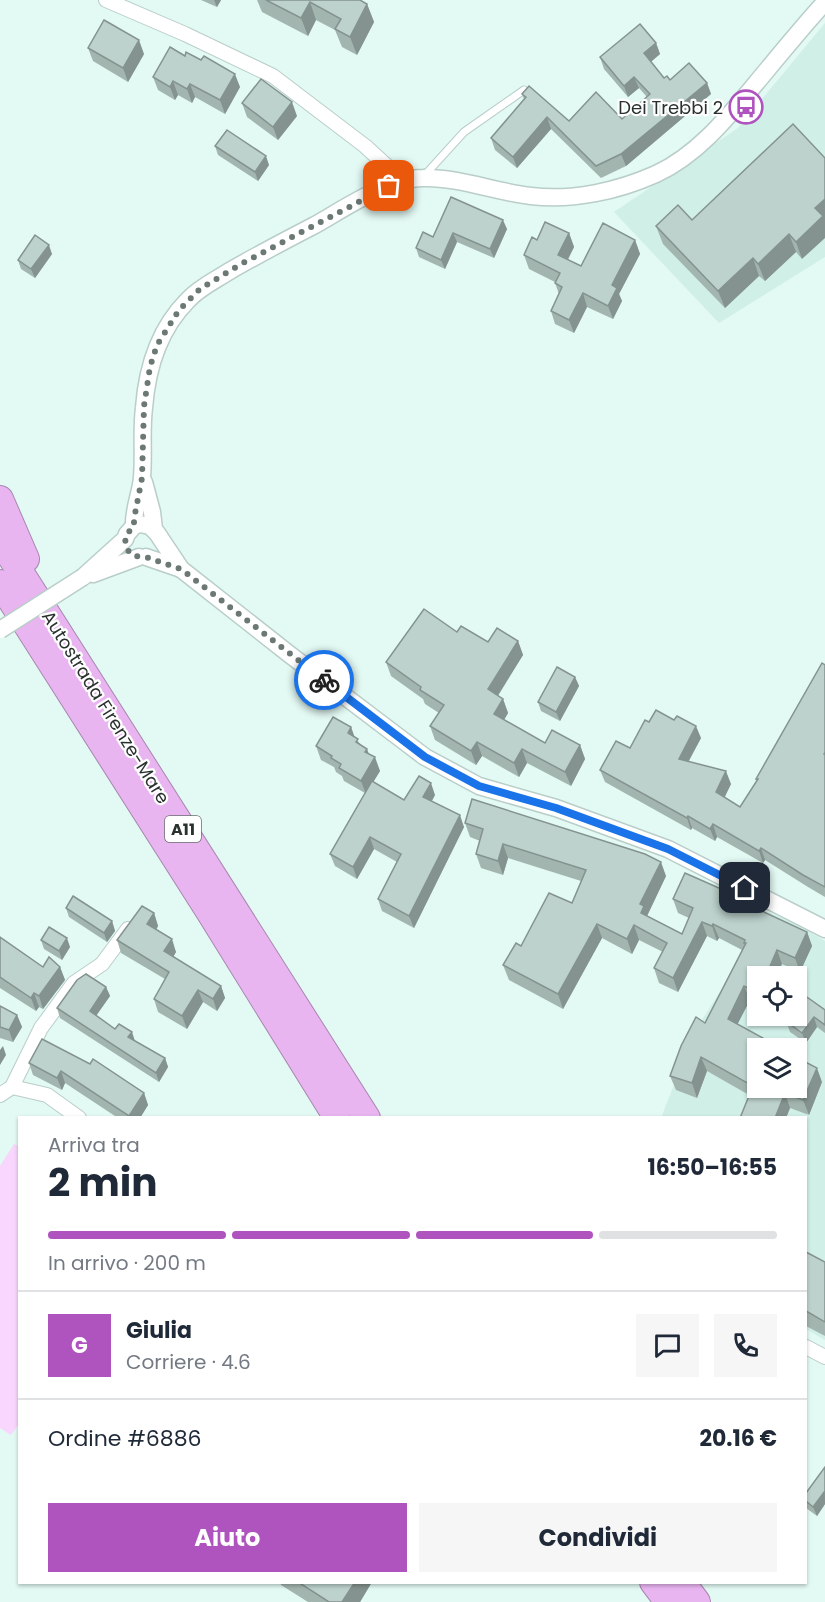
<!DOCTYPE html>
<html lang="it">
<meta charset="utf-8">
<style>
:root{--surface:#fff;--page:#f6f6f7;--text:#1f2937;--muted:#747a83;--line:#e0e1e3;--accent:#af53be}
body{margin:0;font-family:Poppins,sans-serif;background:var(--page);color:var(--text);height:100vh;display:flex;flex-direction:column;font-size:22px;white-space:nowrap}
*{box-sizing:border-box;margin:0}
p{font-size:20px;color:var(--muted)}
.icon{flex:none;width:33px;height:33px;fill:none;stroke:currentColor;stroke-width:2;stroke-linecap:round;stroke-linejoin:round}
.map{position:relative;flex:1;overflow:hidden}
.side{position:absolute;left:18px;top:1116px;width:789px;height:468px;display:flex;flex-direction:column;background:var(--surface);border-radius:0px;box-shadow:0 2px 4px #0004}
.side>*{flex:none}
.buttons{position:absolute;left:747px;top:966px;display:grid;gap:12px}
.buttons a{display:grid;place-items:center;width:60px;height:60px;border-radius:0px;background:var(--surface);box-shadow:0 2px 4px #0004;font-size:30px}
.pin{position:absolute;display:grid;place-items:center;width:51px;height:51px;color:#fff;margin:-26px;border-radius:12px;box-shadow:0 3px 9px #0006}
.courier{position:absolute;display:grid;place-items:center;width:60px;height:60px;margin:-30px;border:4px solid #1a73e8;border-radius:50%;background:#fff;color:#222;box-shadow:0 2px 8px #0007}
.summary em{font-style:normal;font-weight:700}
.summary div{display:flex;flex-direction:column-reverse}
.summary{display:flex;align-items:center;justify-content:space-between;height:102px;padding:0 30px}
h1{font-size:39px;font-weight:700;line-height:45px}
.bar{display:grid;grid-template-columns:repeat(4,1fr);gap:9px 6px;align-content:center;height:72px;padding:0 30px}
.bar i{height:8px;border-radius:4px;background:var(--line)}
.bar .current{background:var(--accent)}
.bar p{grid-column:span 4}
.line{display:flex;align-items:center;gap:15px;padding:0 30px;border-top:2px solid var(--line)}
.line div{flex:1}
.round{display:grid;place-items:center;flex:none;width:63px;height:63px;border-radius:0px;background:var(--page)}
.primary-button{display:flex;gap:12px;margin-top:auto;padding:12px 30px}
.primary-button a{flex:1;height:69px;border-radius:0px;background:var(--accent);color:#fff;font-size:24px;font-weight:700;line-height:69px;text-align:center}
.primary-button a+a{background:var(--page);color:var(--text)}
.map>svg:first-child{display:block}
</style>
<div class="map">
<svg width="825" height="1602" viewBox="0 0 825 1602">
<rect width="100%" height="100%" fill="#e3f9f3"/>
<!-- built -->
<g fill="#d0efe7" fill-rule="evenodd">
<polygon points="825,23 825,257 719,323 614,212 738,128"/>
<path d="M770,913L796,924L825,941V1340L806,1329V1118H661L695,1031ZM758,976H796V1016H758ZM758,1048H796V1088H758Z"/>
</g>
<!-- green -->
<polygon fill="#f8d6fd" points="14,1144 20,1147 20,1422 11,1435 0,1428 0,1166"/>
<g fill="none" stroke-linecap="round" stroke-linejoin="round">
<!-- service casing -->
<g stroke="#b9cec9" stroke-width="9">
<polyline id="service" points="424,176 464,132 524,90"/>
</g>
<!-- minor casing -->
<g stroke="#b9cec9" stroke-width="16">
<g id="minor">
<polyline points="106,0 185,34 273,76 365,146 402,180"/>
<polyline points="12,1087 41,1028 74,983 102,964 128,929"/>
<polyline points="0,1095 12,1087 47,1095 79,1118"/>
<polyline points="806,1347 825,1357"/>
</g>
</g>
<!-- tertiary casing -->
<g stroke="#b9cec9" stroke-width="19">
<g id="tertiary">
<polyline points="144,482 152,512 154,529"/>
<path d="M134,526C133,509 141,493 142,477C144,454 141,431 144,408C147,368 159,329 188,300C199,288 214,281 228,272C257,255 286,240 315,225C345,208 389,178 423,178C459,177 495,192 531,196C573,201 618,191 656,174C702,153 735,108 767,70C786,47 805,24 825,2"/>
<polyline points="146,557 181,569"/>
<polyline points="93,574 139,557"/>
<polyline points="83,577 125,539 127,534 134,526 139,524 150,526 157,533 181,569 289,654 425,757 479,786 556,808 668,849 825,929"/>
</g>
</g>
<!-- motorway casing -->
<g stroke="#a687ad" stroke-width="28">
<g id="motorway">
<polyline points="0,499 26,559"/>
<polyline points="0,540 367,1118"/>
<polyline points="0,583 210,913 337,1118"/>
<polyline points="653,1582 668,1602"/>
<polyline points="682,1582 697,1602"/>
</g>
</g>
<!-- service -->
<use href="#service" stroke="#fff" stroke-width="7"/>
<!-- minor -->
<use href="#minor" stroke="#fff" stroke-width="14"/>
<!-- tertiary -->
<use href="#tertiary" stroke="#fff" stroke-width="16"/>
<!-- motorway -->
<use href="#motorway" stroke="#e9b5f1" stroke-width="26"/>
<!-- tertiary-bridge casing -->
<g stroke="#b9cec9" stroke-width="19" stroke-linecap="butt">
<polyline id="tertiary-bridge" points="0,630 83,577"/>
</g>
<!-- tertiary-bridge -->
<use href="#tertiary-bridge" stroke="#fff" stroke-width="16"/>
</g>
<!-- wall -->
<g fill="#a3b5af">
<polygon points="201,0 221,0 217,7"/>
<polygon points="257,0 360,0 367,4 374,22 357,55 342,47 335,30 316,20 308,36 262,12"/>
<polygon points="656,43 660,54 651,62 664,78 670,80 707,83 711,94 626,166 601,178 551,129 517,168 495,150 491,138 524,99 522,94 569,121 622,119 647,97 639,88 628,97 604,69 600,57"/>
<polygon points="88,48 144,54 128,82 93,61"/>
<polygon points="153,77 240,87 225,114 195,97 192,103 178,95 175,100 158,90"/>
<polygon points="242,103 297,116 278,140 247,117"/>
<polygon points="793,124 802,259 796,252 765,281 759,276 725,308 663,244 656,226 692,220"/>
<polygon points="215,146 269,165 258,181 218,155"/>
<polygon points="451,197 507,229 494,258 457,242 445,269 419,257 416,248 433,237"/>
<polygon points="569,233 574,247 568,260 581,266 635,240 640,254 619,294 622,301 613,319 587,307 574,333 555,324 551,311 559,294 555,283 555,282 529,269 524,255 537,240"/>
<polygon points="52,254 35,278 21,269 18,260"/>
<polygon points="457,632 488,642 518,641 523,655 498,696 503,699 508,713 504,720 545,743 580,745 585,759 571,786 527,763 519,777 482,756 476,765 435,740 430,726 439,713 425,704 423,699 391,676 386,662"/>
<polygon points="825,665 825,897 808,887 765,860 763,863 717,837 715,841 692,828 691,830 605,782 600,770 630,748 649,722 674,720 701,738 689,761 731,784 724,797 740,807 757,780 756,779"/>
<polygon points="575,677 579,686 560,721 541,711 538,702"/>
<polygon points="351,727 354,736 361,745 369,754 380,771 373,782 404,800 435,795 432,801 464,827 414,928 382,911 378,899 397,862 374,849 357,879 335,866 330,854 365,793 344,781 342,776 336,772 334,767 321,760 316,746"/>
<polygon points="465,823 666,876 647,916 682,934 689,918 678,913 673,899 729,896 807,932 812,946 800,972 782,964 758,976 758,1004 750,1000 737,1024 822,1082 809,1115 790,1108 786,1118 740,1118 749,1095 707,1071 697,1098 676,1090 670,1076 705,1023 742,950 719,938 717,941 707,936 678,992 659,983 654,968 663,952 639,940 632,954 602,938 563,1009 509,980 503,965 521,946 572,903 581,881 508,858 503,875 481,868 476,854 480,841 470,837"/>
<polygon points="66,908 112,921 115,931 107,942 69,917"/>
<polygon points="154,913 158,926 156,930 176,952 173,957 221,986 225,998 217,1011 203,1002 187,1029 158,1012 154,999 165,979 121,953 117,940"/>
<polygon points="0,937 43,967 60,967 65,980 43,1009 39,1007 36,1011 0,988"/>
<polygon points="41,940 70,947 62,960 44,949"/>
<polygon points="106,987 110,996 96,1016 115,1029 165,1058 168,1067 159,1082 60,1018 57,1008"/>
<polygon points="0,1006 17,1015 22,1027 13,1042 0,1038"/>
<polygon points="825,1010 825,1033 817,1027 806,1043 790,1032 786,1021"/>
<polygon points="29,1063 144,1093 148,1105 140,1118 118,1118 65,1083 62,1090 33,1075"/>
<polygon points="806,1252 825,1262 825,1336 806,1326"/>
<polygon points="825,1467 825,1504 817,1516 806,1508 806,1493"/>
<polygon points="280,1582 372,1582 360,1602 308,1602 281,1585"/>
</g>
<!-- shaded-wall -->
<g fill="#84938f">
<polygon points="214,0 221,0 217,7"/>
<polygon points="310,2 316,20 308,36 301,18"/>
<polygon points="367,4 374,22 357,55 350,37"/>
<polygon points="139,40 144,54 128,82 123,68"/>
<polygon points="656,43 660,54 648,64 644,53"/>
<polygon points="235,74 240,87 225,114 220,100"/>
<polygon points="634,77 639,88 628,97 624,86"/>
<polygon points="173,81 178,95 175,100 170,87"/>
<polygon points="707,83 711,94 626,166 621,154"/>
<polygon points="190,84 195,97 192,103 187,89"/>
<polygon points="292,102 297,116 278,140 273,127"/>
<polygon points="547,117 551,129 517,168 513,157"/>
<polygon points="266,156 269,165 258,181 255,172"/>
<polygon points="825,199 825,238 802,259 796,242 815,208"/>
<polygon points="503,220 507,229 494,258 490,249"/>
<polygon points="453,233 457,242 445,269 441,260"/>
<polygon points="569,233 574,247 563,268 558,255"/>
<polygon points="789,234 796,252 765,281 758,264"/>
<polygon points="635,240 640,254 619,294 622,301 613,319 608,306 612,285"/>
<polygon points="49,245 52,254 35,278 31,269"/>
<polygon points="753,258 759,276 725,308 718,291"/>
<polygon points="583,293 587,307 574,333 569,320"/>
<polygon points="518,641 523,655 493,703 488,689"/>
<polygon points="575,677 579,686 560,721 556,712"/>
<polygon points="503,699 508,713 499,728 494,714"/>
<polygon points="696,726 701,738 683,771 679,759"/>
<polygon points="351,727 356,741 348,733"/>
<polygon points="477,742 482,756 476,765 471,751"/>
<polygon points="580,745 585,759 571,786 565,772"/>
<polygon points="367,749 372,762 375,757 380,771 366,794 361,781 365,752"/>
<polygon points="522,749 527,763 519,777 514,763"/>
<polygon points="726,771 731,784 721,805 716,792"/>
<polygon points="431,783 435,795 427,809 423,797"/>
<polygon points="460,815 464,827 414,928 409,916"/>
<polygon points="688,816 692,828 691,830 687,818"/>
<polygon points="713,824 717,837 715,841 710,829"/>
<polygon points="370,837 374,849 357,879 353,867"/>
<polygon points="503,844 508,858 503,875 498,861"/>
<polygon points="761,848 765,860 763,863 759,851"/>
<polygon points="661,862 666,876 647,916 641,913 640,904"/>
<polygon points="154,913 158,926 152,937 147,924"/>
<polygon points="112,921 115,931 107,942 104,933"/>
<polygon points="702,922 707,936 678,992 673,978"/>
<polygon points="597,924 602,938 563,1009 558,994"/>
<polygon points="713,924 719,938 717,941 712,926"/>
<polygon points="634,925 639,940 632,954 627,939"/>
<polygon points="807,932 812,946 800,972 795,958"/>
<polygon points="67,938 70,947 62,960 59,951"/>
<polygon points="172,939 176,952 169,964 164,951"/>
<polygon points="777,950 782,964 777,976 768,976 767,973"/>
<polygon points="60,967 65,980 43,1009 39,996"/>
<polygon points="221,986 225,998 217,1011 213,999"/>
<polygon points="744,986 750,1000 733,1033 728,1019"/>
<polygon points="106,987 110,996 93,1020 90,1011"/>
<polygon points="198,990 203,1002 187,1029 182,1016"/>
<polygon points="34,993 39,1007 36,1011 31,998"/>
<polygon points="17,1015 22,1027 13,1042 9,1030"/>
<polygon points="814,1017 817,1027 806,1043 802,1033"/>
<polygon points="132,1032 135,1041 128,1037"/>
<polygon points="3,1046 6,1055 0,1065 0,1050"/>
<polygon points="701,1057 707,1071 697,1098 692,1083"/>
<polygon points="165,1058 168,1067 159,1082 156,1073"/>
<polygon points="817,1068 822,1082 809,1115 803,1100"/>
<polygon points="61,1071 65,1083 62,1090 57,1078"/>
<polygon points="144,1093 148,1105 140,1118 129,1118 129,1116"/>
<polygon points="785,1093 790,1108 786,1118 775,1118"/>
<polygon points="825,1491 825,1504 817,1516 813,1507"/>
<polygon points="355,1582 372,1582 360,1602 342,1602"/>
</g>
<!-- building -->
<g fill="#bdd2cc" stroke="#84938f" stroke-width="1.5">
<polygon points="266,0 360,0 367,4 350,37 335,29 341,19 310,2 301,18"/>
<polygon points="104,20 139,40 123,68 88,48"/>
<polygon points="640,24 656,43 644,53 664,78 667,76 670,80 689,63 707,83 621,154 596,166 547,117 513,157 491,138 526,97 522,94 529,86 569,121 596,92 622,119 650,94 634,77 624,86 600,57"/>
<polygon points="170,47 185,56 186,52 201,60 204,56 235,74 220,100 190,84 187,89 173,81 170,87 153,77"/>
<polygon points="261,79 292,102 273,127 242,103"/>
<polygon points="793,124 825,158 825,199 815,208 823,216 796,242 789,234 758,264 753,258 718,291 656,226 678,205 692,220"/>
<polygon points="227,130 266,156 255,172 215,146"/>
<polygon points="451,197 503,220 490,249 453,233 441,260 416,248 423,232 433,237"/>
<polygon points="545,222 569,233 558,255 581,266 603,223 635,240 612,285 617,288 608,306 583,293 569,320 551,311 562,287 555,283 560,273 524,255 532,237 537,240"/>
<polygon points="35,235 49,245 31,269 18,260"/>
<polygon points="424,609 457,632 461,626 488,642 497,628 518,641 488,689 503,699 494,714 545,743 552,730 580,745 565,772 522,749 514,763 477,742 471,751 430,726 444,705 420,690 421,687 386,662"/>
<polygon points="822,663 825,665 825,752 824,754 825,755 825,887 803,875 761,848 759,851 713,824 710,829 688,816 687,818 600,770 616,741 630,748 645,720 649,722 656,710 674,720 677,716 696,726 679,759 726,771 716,792 740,807 758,779 756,779"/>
<polygon points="557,667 575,677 556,712 538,702"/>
<polygon points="333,717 351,727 348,733 358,739 356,742 367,749 365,752 375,757 361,781 339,768 341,764 331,758 332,756 316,746"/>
<polygon points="419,776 431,783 423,797 460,815 409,916 378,899 401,854 370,837 353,867 330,854 372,781 404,800"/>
<polygon points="472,799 645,854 661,862 640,904 644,906 641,913 682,934 693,908 673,899 685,873 728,892 727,895 807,932 795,958 777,950 767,973 774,976 758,976 758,993 744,986 728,1019 781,1048 758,1048 758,1088 796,1088 796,1057 817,1068 803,1100 785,1093 775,1118 740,1118 753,1086 701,1057 692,1083 670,1076 681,1046 696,1017 705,1023 746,943 744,943 745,940 713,924 712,926 702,922 673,978 654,968 667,943 634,925 627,939 597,924 558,994 503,965 516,943 521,946 549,893 572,903 586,870 503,844 498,861 476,854 483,829 465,823"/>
<polygon points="73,896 112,921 104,933 66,908"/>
<polygon points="142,906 154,913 147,924 172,939 164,951 221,986 213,999 198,990 182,1016 154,999 169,972 117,940"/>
<polygon points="49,927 67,938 59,951 41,940"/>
<polygon points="0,937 43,967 49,957 60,967 39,996 34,993 31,998 0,977"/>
<polygon points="86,974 106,987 90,1011 115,1029 119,1024 132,1032 128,1037 165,1058 156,1073 57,1008 77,980"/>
<polygon points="804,995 825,1010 825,1025 814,1017 802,1033 786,1021 790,1016 796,1016 796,1006"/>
<polygon points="0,1006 17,1015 9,1030 0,1027"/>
<polygon points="42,1039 90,1064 93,1059 144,1093 129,1116 61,1071 57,1078 29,1063"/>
<polygon points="806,1252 825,1262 825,1322 806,1311"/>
<polygon points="825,1467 825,1491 813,1507 806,1501 806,1493"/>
<polygon points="298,1582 355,1582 342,1602 329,1602"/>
</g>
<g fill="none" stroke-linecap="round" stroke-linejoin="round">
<!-- done -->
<polyline stroke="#6b7874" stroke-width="6" stroke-dasharray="0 10.8" points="324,680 181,569 146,557 134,556 130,553 127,549 125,539 127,534 134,526 134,519 142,478 144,406 150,367 157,345 179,310 200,289 241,264 389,186"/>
<!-- route -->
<polyline stroke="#1a73e8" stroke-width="8" points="324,680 425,757 479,786 556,808 668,849 745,888"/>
</g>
<!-- icons -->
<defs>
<g id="bus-ring" transform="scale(1.725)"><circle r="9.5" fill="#fff" stroke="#af53be" stroke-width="1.5"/><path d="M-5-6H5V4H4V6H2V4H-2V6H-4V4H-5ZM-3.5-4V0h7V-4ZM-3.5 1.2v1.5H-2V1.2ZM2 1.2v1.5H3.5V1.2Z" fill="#af53be"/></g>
</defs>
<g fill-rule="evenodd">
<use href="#bus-ring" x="746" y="107"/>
</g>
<g text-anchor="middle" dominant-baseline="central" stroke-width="4.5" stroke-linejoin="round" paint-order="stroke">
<!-- shield labels -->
<rect fill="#fff" stroke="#6a706e" stroke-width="1.5" x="165" y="816" width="36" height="26" rx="4.5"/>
<g font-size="16" font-weight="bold" fill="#2a3230">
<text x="183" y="829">A11</text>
</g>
<!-- poi labels -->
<g font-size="18" fill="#2a3230" stroke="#fff" text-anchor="end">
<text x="723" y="107">Dei Trebbi 2</text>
</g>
<!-- street labels -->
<g font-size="18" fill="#2a3230" stroke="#fff">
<text transform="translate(106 707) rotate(58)">Autostrada Firenze-Mare</text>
</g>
</g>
</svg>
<div class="buttons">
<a><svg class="icon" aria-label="locate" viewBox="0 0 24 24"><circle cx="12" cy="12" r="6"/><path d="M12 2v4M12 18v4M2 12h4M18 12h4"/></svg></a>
<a><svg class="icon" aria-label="layers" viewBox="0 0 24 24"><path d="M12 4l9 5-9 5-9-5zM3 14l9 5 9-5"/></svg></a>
</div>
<div class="pin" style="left:389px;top:186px;background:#ea580c"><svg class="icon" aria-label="bag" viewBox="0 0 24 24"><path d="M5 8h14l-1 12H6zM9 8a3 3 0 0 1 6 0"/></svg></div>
<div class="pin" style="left:745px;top:888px;background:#1f2937"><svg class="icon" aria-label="home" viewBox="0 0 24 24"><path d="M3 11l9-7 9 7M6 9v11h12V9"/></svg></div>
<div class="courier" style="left:324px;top:680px"><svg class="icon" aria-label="bike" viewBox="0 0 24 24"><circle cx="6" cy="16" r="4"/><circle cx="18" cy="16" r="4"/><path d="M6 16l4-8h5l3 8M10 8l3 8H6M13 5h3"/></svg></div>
<section class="side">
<div class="summary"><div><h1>2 min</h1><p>Arriva tra</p></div><em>16:50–16:55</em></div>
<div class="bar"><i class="current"></i><i class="current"></i><i class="current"></i><i></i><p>In arrivo · 200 m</p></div>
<div class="line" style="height:108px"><b class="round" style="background:var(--accent);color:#fff">G</b><div><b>Giulia</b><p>Corriere · 4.6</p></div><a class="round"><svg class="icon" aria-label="chat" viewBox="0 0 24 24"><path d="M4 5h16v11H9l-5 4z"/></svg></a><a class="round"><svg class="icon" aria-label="phone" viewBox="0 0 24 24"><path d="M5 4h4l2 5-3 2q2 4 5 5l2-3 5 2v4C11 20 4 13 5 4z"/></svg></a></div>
<div class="line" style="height:78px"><div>Ordine #6886</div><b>20.16 €</b></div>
<div class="primary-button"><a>Aiuto</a><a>Condividi</a></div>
</section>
</div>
